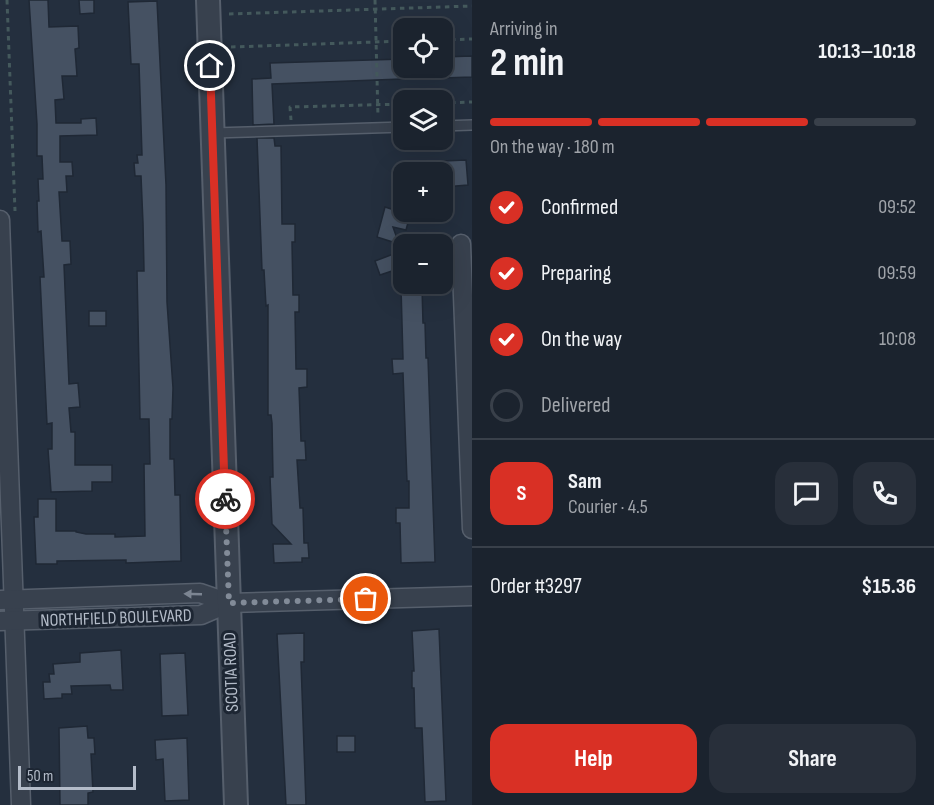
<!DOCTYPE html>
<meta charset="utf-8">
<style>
:root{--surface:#1b232e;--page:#282f3a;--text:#f1f3f6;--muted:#a0a4aa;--line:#39404a;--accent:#d93025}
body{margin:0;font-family:"Sofia Sans Condensed",sans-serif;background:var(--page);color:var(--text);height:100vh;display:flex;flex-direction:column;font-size:22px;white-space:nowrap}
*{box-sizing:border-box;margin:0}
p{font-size:20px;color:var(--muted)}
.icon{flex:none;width:33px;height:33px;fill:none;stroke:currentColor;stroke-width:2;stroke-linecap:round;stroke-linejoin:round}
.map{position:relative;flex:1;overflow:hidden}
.details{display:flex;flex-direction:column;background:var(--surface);width:462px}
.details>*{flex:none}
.fabs{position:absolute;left:393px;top:18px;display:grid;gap:12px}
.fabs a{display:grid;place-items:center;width:60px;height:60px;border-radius:12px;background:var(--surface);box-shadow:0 6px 24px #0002,0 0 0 2px var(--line);font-size:30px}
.scale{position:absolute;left:18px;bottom:15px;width:118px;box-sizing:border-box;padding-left:6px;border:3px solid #b4bcc9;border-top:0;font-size:16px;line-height:21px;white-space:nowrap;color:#b4bcc9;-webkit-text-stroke:4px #1d2633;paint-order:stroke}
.pin{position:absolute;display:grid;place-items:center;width:51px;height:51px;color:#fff;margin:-26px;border:3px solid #fff;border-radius:50%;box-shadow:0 2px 6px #0007}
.courier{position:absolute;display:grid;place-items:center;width:60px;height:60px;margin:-30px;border:4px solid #d93025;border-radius:50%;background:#fff;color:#222;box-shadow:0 2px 8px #0007}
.head em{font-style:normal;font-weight:700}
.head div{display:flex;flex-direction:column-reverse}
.head{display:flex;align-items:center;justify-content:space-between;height:102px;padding:0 18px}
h1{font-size:39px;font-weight:700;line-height:45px}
.bar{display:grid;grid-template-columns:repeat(4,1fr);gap:9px 6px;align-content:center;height:72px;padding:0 18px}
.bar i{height:8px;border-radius:4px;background:var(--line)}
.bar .selected{background:var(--accent)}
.bar p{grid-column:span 4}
.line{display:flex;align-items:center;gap:15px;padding:0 18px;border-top:2px solid var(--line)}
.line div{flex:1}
.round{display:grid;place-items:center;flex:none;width:63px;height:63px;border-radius:18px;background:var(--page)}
ol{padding:0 18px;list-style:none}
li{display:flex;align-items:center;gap:18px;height:66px}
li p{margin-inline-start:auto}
li .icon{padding:6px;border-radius:50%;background:var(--accent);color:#fff;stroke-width:4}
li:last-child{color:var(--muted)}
li i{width:33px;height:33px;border:3px solid var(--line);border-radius:50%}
.action{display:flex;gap:12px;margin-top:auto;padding:12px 18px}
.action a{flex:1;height:69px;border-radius:18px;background:var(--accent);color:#fff;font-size:24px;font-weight:700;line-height:69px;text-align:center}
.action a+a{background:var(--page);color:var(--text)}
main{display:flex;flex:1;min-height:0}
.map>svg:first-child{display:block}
</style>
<main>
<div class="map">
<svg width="472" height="805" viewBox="0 0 472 805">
<rect width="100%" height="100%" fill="#242f3e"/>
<!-- building -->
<g fill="#455162" stroke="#1f2835" stroke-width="1.5">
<polygon points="29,0 48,0 49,27 78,26 79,48 75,49 77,76 62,76 64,99 55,100 56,123 81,123 81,119 96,118 97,135 60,136 60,162 72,162 73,176 66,176 67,192 59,192 62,241 70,241 71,264 64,265 69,384 78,383 80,407 69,408 71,432 75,432 75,465 112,465 112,482 92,482 92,491 51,492 48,449 52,449 52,423 47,424 40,277 44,277 41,231 38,232 37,201 39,201 38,179 43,179 42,156 37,156 37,124"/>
<polygon points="79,0 94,0 94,13 80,14"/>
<polygon points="157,1 166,185 167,302 173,388 172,419 170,419 170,459 174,459 175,495 180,495 181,561 126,563 126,560 57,561 57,564 36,564 34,517 38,517 38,499 56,499 56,531 76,531 76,532 86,534 115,534 115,537 145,536 144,464 150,464 149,419 140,419 137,271 144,271 143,223 141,176 135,176 134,163 138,163 137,155 142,155 139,64 131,64 128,2"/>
<polygon points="472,56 472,77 442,78 442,57"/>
<polygon points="404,59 404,68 428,68 428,78 272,84 274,124 253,125 252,79 271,78 270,63"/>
<polygon points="257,138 274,138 275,146 281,146 282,224 295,224 295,242 292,242 293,295 299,295 299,312 295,312 296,369 307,369 307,387 299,388 301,441 305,441 306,460 297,460 300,508 303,508 304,543 308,543 309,558 302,558 302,562 274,563 273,544 291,544 272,524 270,477 273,477 272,423 271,415 268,415 268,305 266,306 264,270 262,270"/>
<polygon points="466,160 468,185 444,187 443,161"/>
<polygon points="385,207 410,215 406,230 393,227 399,244 377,237"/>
<polygon points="404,250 404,267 380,275 375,261"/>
<polygon points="401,287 422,287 423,323 425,323 426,358 428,358 435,562 401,563 400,523 396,523 396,508 409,508 409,481 407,481 403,373 393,374 392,359 403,359"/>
<rect x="89" y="311" width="17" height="15"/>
<polygon points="439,629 446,801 425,802 422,728 415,728 414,688 412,688 412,671 414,671 412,631"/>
<polygon points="304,633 304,662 301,662 306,805 286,805 277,634"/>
<polygon points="121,650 123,690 111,690 110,685 71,686 72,694 62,694 62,698 44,699 43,682 50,682 49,674 54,674 53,664 80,662 80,653"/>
<polygon points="185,653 188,715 162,716 160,654"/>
<polygon points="87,726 88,738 94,738 95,754 91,754 93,792 88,793 88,805 60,805 59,728"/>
<rect x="337" y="736" width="18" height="16"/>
<polygon points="187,738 189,800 165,801 163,759 156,760 155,740"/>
</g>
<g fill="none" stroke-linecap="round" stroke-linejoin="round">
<!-- service casing -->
<g stroke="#565f6c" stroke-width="12">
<g id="service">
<polyline points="442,126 472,125"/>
<polyline points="213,133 404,127"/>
</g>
</g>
<!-- minor casing -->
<g stroke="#565f6c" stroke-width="21">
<g id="minor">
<polyline points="0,220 21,805"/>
<polyline points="461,244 472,529"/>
<polyline points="0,600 200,593 229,603 201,615 0,621"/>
<polyline points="229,603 472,596"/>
</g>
</g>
<!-- tertiary casing -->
<g stroke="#565f6c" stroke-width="26">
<polyline id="tertiary" points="208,0 236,805"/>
</g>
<!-- path -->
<g stroke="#44595c" stroke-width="3" stroke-dasharray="4.5 4.5" stroke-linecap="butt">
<polyline points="7,0 15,211"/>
<polyline points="375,0 378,117"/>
<polyline points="229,14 472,6"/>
<polyline points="442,40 472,39"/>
<polyline points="231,47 404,41"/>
<polyline points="442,103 472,102"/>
<polyline points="291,120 290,107 404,104"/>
</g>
<!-- service -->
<use href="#service" stroke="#38414e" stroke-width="9"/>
<!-- minor -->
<use href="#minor" stroke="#38414e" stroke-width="18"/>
<!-- tertiary -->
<use href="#tertiary" stroke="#38414e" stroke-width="22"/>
</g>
<!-- one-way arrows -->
<defs><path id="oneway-solid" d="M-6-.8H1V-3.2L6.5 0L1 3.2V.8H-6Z" transform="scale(1.5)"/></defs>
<use fill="#7c8592" href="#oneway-solid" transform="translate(193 594) rotate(-178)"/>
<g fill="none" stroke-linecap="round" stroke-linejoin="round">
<!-- done -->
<polyline stroke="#828b98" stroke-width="6" stroke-dasharray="0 10.8" points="225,499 229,603 366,599"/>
<!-- route -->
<polyline stroke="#d93025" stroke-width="8" points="210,66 225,499"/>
</g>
<g text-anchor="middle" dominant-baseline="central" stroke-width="6" stroke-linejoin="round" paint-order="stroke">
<!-- street labels -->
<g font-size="18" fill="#b4bcc9" stroke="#1d2633">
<text transform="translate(116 618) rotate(-2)">NORTHFIELD BOULEVARD</text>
<text transform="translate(231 672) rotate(-92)">SCOTIA ROAD</text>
</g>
</g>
</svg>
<div class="fabs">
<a><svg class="icon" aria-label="locate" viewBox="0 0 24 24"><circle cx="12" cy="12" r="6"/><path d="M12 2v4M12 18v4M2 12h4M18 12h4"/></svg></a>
<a><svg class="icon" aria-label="layers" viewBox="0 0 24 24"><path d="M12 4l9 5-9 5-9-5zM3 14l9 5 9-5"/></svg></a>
<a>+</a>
<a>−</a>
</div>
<div class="scale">50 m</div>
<div class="pin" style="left:366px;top:599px;background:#ea580c"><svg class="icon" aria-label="bag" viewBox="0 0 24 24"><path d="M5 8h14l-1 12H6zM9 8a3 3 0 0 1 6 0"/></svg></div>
<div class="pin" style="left:210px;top:66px;background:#1f2937"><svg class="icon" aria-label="home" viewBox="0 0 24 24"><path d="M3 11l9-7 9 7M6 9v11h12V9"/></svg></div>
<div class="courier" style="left:225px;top:499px"><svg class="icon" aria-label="bike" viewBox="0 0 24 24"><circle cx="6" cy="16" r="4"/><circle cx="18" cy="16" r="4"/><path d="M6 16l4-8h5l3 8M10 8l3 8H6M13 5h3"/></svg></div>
</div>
<section class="details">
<div class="head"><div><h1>2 min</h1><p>Arriving in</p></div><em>10:13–10:18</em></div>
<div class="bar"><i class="selected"></i><i class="selected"></i><i class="selected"></i><i></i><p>On the way · 180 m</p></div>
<ol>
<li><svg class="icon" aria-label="check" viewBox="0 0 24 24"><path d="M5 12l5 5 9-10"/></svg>Confirmed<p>09:52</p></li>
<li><svg class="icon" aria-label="check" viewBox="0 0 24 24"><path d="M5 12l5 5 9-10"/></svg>Preparing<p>09:59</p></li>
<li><svg class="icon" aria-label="check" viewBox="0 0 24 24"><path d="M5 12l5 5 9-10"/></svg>On the way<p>10:08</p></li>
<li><i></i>Delivered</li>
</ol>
<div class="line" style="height:108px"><b class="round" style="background:var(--accent);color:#fff">S</b><div><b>Sam</b><p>Courier · 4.5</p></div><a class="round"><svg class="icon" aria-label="chat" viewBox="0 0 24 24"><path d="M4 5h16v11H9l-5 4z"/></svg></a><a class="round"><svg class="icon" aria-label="phone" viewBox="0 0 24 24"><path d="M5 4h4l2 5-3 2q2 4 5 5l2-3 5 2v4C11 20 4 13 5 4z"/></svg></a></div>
<div class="line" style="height:78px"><div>Order #3297</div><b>$15.36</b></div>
<div class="action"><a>Help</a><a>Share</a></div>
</section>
</main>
